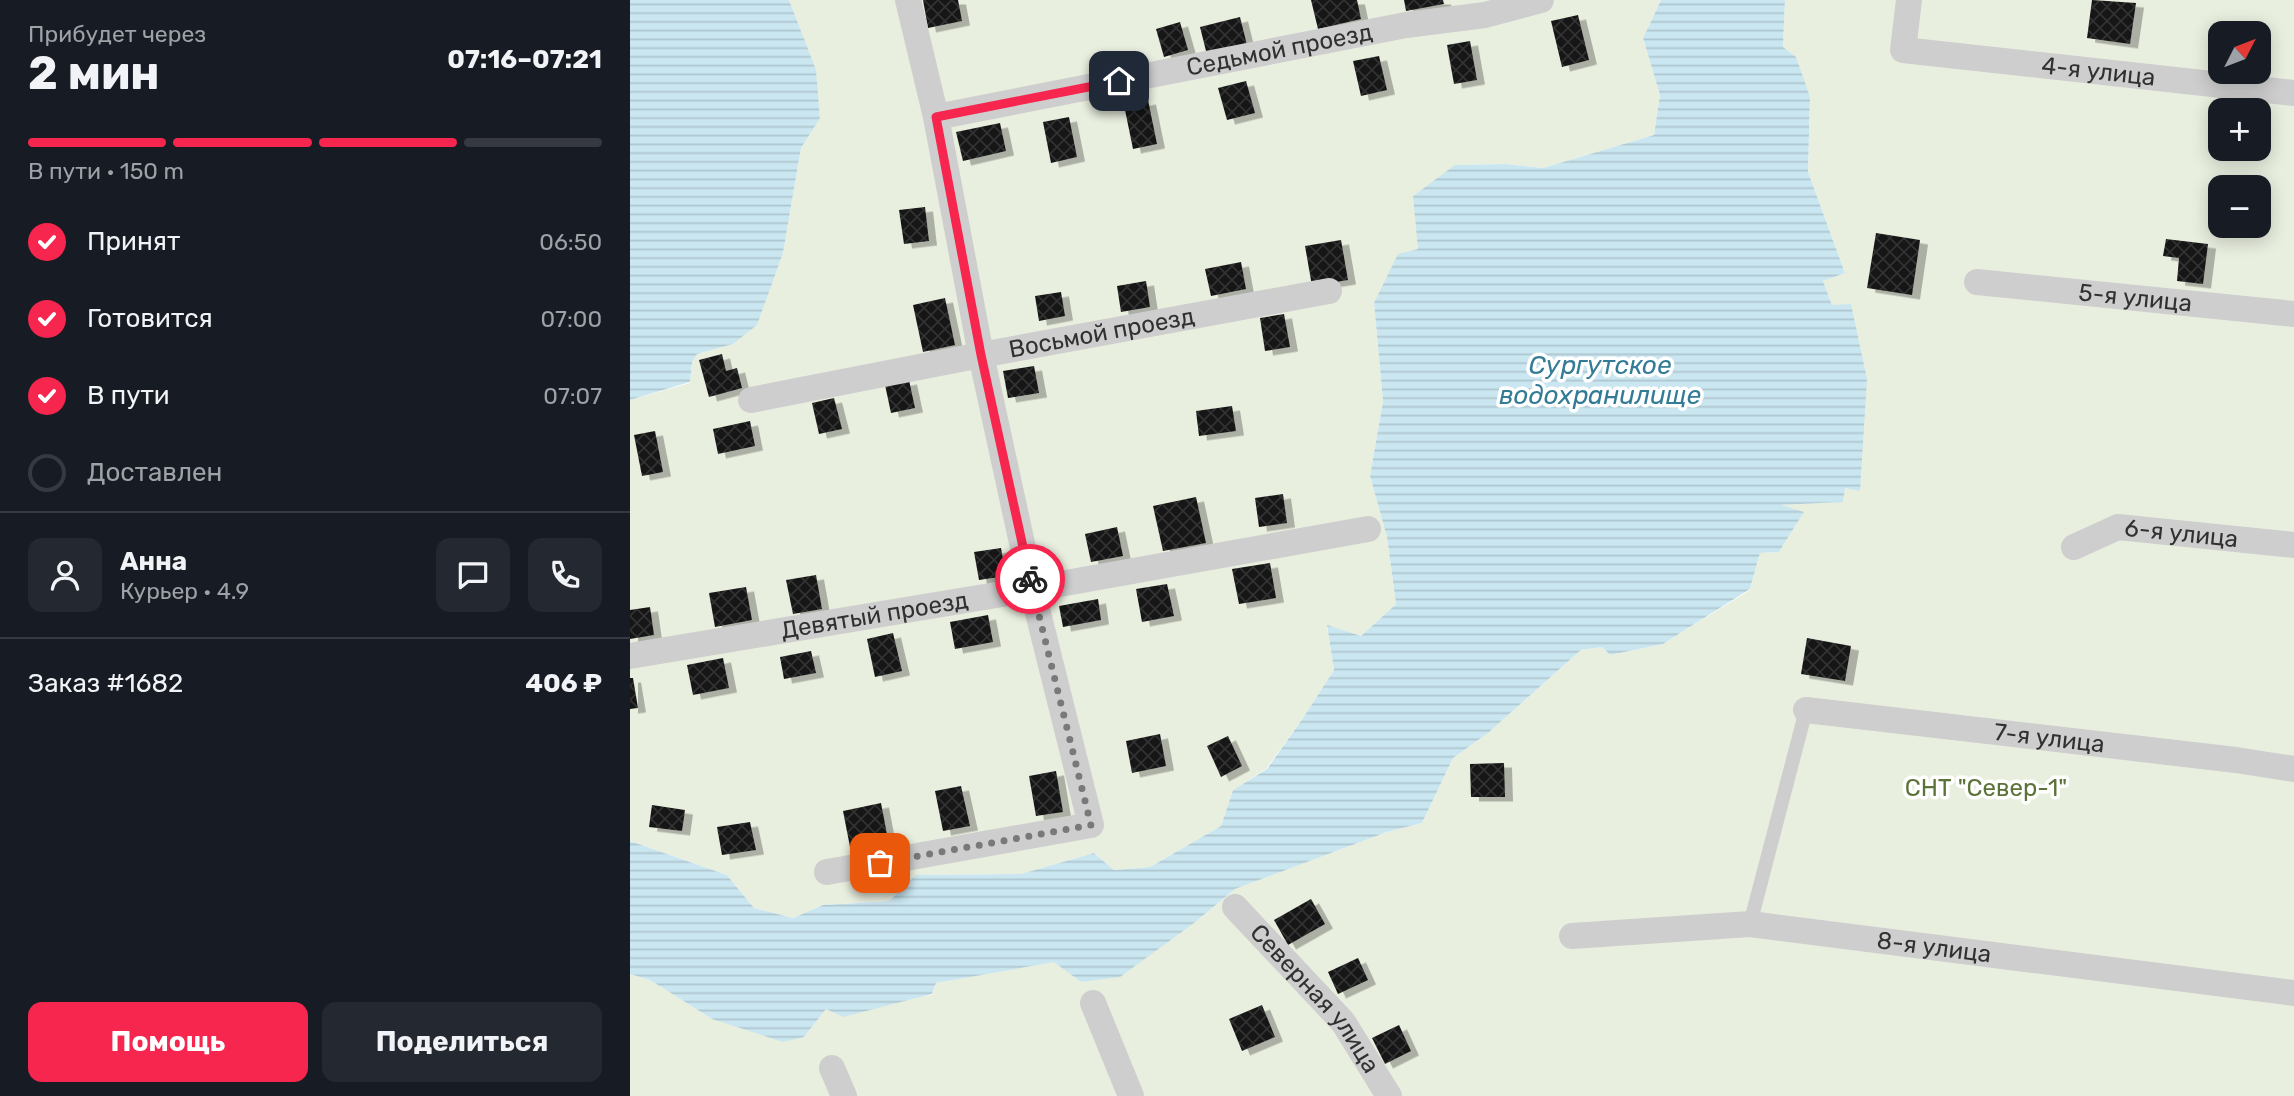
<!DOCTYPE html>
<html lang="ru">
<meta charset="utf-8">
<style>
:root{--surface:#171b24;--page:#242831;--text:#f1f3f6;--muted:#9ea1a6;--line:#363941;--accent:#f6264e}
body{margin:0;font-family:Rubik,sans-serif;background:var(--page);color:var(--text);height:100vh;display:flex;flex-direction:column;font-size:26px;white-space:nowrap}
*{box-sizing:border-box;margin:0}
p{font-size:23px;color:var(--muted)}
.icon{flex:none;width:38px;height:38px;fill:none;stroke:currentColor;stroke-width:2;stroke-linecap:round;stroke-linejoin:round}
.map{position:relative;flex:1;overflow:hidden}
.panel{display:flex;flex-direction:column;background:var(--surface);width:630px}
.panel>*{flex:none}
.needle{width:46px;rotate:48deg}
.buttons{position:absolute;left:1578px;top:21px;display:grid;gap:14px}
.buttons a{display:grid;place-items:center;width:63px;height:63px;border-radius:14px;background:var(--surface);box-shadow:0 4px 18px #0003;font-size:35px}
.pin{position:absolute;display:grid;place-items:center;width:60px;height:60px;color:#fff;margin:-30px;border-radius:14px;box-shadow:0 4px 10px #0006}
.courier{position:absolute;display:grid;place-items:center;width:70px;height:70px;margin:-35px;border:5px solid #f6264e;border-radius:50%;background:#fff;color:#222;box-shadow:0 2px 9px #0007}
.headline em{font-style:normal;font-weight:700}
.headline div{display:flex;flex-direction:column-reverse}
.headline{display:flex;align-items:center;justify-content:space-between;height:119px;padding:0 28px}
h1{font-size:46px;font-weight:700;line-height:52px}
.bar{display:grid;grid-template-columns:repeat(4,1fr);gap:10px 7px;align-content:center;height:84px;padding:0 28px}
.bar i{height:9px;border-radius:5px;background:var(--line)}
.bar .current{background:var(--accent)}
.bar p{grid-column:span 4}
.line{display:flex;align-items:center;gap:18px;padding:0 28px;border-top:2px solid var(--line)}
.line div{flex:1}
.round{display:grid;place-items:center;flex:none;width:74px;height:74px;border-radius:14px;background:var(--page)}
ol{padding:0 28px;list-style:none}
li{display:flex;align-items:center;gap:21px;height:77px}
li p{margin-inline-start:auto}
li .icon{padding:7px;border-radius:50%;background:var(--accent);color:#fff;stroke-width:4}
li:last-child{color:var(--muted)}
li i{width:38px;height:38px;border:4px solid var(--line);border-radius:50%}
.button{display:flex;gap:14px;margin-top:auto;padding:14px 28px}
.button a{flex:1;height:80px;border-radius:14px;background:var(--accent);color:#fff;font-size:28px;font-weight:700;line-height:80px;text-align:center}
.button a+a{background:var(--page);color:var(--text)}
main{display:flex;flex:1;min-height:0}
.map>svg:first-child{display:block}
</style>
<main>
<section class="panel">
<div class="headline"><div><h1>2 мин</h1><p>Прибудет через</p></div><em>07:16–07:21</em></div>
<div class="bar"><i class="current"></i><i class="current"></i><i class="current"></i><i></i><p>В пути · 150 m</p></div>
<ol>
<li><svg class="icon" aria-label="check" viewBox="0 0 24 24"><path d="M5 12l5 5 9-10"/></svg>Принят<p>06:50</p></li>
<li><svg class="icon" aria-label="check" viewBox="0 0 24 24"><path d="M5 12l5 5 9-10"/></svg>Готовится<p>07:00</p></li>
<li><svg class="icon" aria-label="check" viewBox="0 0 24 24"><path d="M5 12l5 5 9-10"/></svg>В пути<p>07:07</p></li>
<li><i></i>Доставлен</li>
</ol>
<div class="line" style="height:126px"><a class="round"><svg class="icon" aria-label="person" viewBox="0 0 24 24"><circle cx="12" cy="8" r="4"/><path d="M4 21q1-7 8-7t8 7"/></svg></a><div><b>Анна</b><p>Курьер · 4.9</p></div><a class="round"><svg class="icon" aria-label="chat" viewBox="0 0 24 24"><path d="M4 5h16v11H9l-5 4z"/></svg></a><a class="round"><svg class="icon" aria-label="phone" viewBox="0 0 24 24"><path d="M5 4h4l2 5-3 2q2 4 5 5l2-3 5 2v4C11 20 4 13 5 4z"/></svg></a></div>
<div class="line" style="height:91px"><div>Заказ #1682</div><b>406 ₽</b></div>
<div class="button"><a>Помощь</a><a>Поделиться</a></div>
</section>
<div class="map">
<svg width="1664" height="1096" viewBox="0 0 1664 1096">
<defs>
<pattern id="water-rules" width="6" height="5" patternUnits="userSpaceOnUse" patternTransform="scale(1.75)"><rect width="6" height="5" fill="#cae6f0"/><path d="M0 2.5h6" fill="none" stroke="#aec6ce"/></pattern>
<pattern id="building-cross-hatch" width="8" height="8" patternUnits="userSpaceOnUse" patternTransform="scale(1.75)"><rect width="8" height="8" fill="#181818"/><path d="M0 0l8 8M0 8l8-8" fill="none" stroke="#313131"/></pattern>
<filter id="shadow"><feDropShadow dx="8" dy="4.5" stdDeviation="0" flood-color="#0004"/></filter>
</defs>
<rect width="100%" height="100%" fill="#fff"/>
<!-- green -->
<g fill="#e9efdf" fill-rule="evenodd">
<polygon points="159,0 1031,0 1013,38 1030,95 1024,135 913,168 876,164 825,165 788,249 744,303 753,401 740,476 757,537 766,604 731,636 697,626 704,670 673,718 636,769 603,790 591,826 520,867 484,870 464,853 392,874 287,875 259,901 193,905 163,918 124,908 97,875 0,841 0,400 60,383 62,362 67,354 103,344 127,324 153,253 171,148 190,117 185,70"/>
<path d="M1155,0H1664V1096H0V974L20,980L82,1019L174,1037L196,1009L302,995L306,983L424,961L451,982L564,923L605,889L757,832L792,823L823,758L858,733L951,650L972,647L980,655L1033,644L1120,590L1130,553L1149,552L1174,512L1147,505L1212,502L1214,488L1230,490L1202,305L1193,281L1215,273L1178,172L1180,97L1153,47ZM1591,33H1629V72H1591ZM1591,110H1629V149H1591ZM1591,187H1629V226H1591Z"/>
</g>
<!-- water -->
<g fill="url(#water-rules)">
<polygon points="0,0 159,0 186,70 190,118 171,148 153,253 127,325 103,344 67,354 62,362 60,382 0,400"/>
<polygon points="1031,0 1155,0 1153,47 1166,57 1180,97 1178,172 1215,273 1193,281 1202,305 1221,304 1237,379 1230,491 1215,488 1213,502 1151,505 1174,512 1149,552 1130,553 1120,589 1033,644 980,655 972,647 951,650 858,733 823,758 792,823 757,832 605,889 564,923 490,977 451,982 424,962 306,983 302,994 213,1017 196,1009 174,1037 153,1042 82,1019 20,980 0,974 0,841 97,875 124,908 163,918 193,905 259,901 286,875 391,874 464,853 484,870 520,867 591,826 603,790 637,769 673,718 704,670 697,625 731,636 766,604 757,537 740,476 753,401 744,303 768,254 788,249 783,196 825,165 876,164 913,168 1024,135 1030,95 1013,38"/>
</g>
<!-- building -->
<g fill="url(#building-cross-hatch)" filter="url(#shadow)">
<polygon points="293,0 328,0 332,21 298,28"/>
<polygon points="681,0 727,0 731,19 688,29"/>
<polygon points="774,0 813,0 814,4 776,11"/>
<polygon points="1462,0 1506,3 1500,44 1457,38"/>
<polygon points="948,15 959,60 932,67 921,21"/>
<polygon points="610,17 617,45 577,55 570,27"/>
<polygon points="550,22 558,50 534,57 526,29"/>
<polygon points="840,41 847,80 824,84 817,45"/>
<polygon points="749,56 757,90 731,96 723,61"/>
<polygon points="616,81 625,113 597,120 588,88"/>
<polygon points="518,100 527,144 503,149 494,105"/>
<polygon points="439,117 447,157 421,163 413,122"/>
<polygon points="370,123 376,151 333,161 326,132"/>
<polygon points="295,207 299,241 274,244 269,210"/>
<polygon points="1246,233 1290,240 1282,295 1237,288"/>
<polygon points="1536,239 1578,244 1573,284 1547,281 1549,258 1533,256"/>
<polygon points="711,240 718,280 682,286 675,246"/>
<polygon points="611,262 616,289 581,296 575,269"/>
<polygon points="516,281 520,307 491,312 487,286"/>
<polygon points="431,292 435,316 409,321 405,296"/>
<polygon points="315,298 325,345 293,352 283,305"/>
<polygon points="654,314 660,347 635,351 630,318"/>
<polygon points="92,354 96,371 107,368 112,388 79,397 69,360"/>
<polygon points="404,366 409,393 378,398 373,371"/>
<polygon points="279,380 285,408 261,413 255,385"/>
<polygon points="204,398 212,429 189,434 182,403"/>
<polygon points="602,406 606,431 569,436 566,411"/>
<polygon points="120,421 125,446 88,454 83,429"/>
<polygon points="25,431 33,472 12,476 4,435"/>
<polygon points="653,494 657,523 629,527 625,498"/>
<polygon points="566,497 576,543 533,551 523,506"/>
<polygon points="487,527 493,556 461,562 455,534"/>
<polygon points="371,548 376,576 349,580 344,552"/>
<polygon points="640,563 646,598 609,604 602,569"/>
<polygon points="186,575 192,609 163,614 156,580"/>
<polygon points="537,584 544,616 512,622 506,589"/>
<polygon points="116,587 122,620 85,627 79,593"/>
<polygon points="468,599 471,620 433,627 429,606"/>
<polygon points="20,607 24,635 0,639 0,610"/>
<polygon points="358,615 363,642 325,649 320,622"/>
<polygon points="263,633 272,671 245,677 237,639"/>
<polygon points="1177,638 1221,646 1215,681 1171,674"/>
<polygon points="181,651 186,673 154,679 150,657"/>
<polygon points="93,658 99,688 63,695 57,665"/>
<polygon points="0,678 3,678 8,708 0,709"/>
<polygon points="530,734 536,766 502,773 496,741"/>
<polygon points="598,736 612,766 591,777 577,746"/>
<polygon points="874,763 875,797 841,797 840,764"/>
<polygon points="426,771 433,812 406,816 399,776"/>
<polygon points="331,786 340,826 313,831 305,791"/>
<polygon points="251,803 259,845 221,852 213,811"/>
<polygon points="22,805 55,810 52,831 19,827"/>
<polygon points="120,822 126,850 92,855 87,827"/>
<polygon points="681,899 695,924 658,945 644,920"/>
<polygon points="728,958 738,980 708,994 698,972"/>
<polygon points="632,1005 645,1037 612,1051 599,1019"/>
<polygon points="769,1025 781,1051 755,1064 742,1038"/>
</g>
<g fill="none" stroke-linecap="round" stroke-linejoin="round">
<!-- lane -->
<polyline stroke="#cecece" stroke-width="14" points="1120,924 1176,710"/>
<!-- street -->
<g stroke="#cecece" stroke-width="26">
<path id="s1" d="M1279,0L1273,50L1664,93"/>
<path id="s2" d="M306,117L776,25L855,15L911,0"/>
<path id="s3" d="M1347,282L1664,314"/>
<path id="s4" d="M121,400L351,355L699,291"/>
<path id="s5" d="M1444,547L1488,527L1664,545"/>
<path id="s6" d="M0,656L402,589L738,529"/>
<path id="s7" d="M1176,710L1606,760L1664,769"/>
<polyline points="197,872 461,825 402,589 351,355 306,117 278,0"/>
<path id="s8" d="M605,907L713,1022L759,1096"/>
<path id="s9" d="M942,936L1120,924L1664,993"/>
<polyline points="463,1003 501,1096"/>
<polyline points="202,1068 214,1096"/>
</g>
</g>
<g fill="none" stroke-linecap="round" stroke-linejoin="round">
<!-- done -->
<polyline stroke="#797979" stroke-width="7" stroke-dasharray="0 12.6" points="250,863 461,825 400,579"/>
<!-- route -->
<polyline stroke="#f6264e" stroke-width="9" points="400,579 351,355 306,117 489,81"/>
</g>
<g text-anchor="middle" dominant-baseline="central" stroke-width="7" stroke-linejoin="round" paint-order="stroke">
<!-- street labels -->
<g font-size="24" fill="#313131" stroke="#fff">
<text stroke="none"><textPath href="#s2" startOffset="350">Седьмой проезд</textPath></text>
<text stroke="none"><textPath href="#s1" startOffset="247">4-я улица</textPath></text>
<text stroke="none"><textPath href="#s3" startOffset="159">5-я улица</textPath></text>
<text stroke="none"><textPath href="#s4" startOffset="357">Восьмой проезд</textPath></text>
<text stroke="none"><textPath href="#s5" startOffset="112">6-я улица</textPath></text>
<text stroke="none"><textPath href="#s6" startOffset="248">Девятый проезд</textPath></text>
<text stroke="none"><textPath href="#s7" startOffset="245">7-я улица</textPath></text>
<text stroke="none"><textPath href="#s9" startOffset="364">8-я улица</textPath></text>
<text stroke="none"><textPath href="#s8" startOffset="122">Северная улица</textPath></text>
</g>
<!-- park labels -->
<g font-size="24" fill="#5b7239" stroke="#fff">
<text x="1356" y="788">СНТ "Север-1"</text>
</g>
<!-- water labels -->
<g font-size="26" font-style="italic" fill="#347b96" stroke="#fff">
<text x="970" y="365">Сургутское<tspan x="970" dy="30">водохранилище</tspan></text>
</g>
</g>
</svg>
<div class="buttons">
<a><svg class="needle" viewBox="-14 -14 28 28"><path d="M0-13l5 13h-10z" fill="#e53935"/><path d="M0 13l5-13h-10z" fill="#9ea1a6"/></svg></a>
<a>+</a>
<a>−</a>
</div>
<div class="pin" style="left:250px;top:863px;background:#ea580c"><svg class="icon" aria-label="bag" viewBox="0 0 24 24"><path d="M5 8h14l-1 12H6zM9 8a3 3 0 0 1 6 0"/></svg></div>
<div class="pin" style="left:489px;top:81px;background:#1f2937"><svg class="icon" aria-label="home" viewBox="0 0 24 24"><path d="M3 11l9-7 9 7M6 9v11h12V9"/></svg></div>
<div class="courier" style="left:400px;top:579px"><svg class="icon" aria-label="bike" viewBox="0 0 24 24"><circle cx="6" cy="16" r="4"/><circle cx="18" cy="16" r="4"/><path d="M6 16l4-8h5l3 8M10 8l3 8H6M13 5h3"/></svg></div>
</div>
</main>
